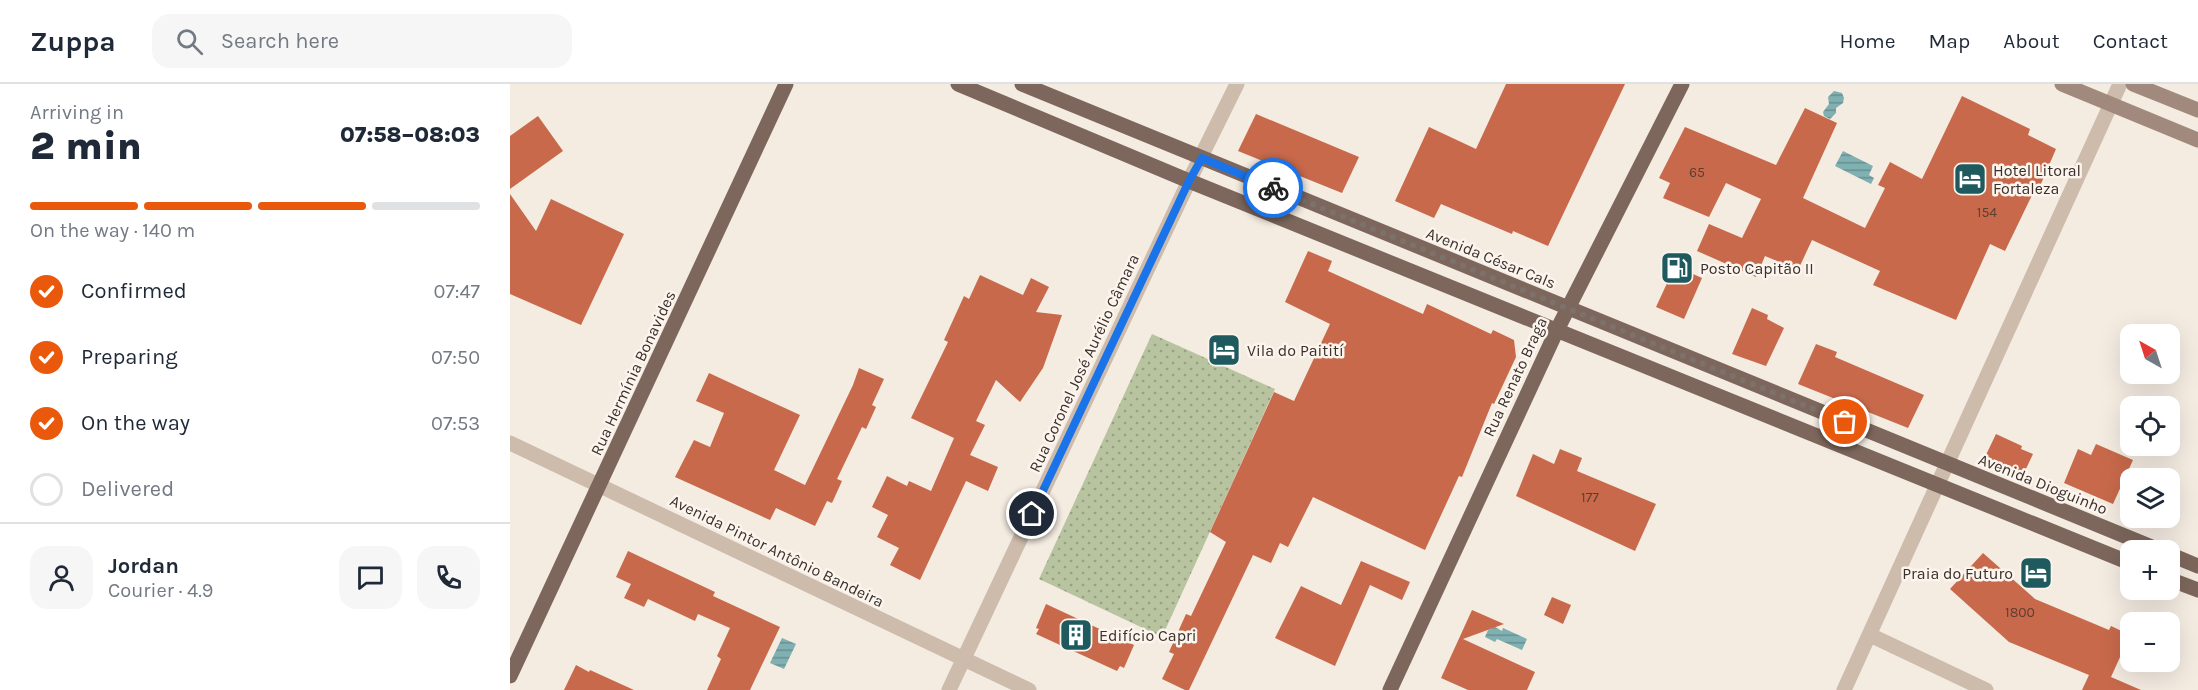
<!DOCTYPE html>
<meta charset="utf-8">
<style>
:root{--surface:#fff;--page:#f6f6f7;--text:#1f2937;--muted:#747a83;--line:#e0e1e3;--accent:#ea580c}
body{margin:0;font-family:Karla,sans-serif;background:var(--page);color:var(--text);height:100vh;display:flex;flex-direction:column;font-size:22px;white-space:nowrap}
*{box-sizing:border-box;margin:0}
p{font-size:20px;color:var(--muted)}
.icon{flex:none;width:33px;height:33px;fill:none;stroke:currentColor;stroke-width:2;stroke-linecap:round;stroke-linejoin:round}
.map{position:relative;flex:1;overflow:hidden}
.panel{display:flex;flex-direction:column;background:var(--surface);width:510px}
.panel>*{flex:none}
.needle{width:39px;rotate:321deg}
.tools{position:absolute;left:1610px;top:240px;display:grid;gap:12px}
.tools a{display:grid;place-items:center;width:60px;height:60px;border-radius:12px;background:var(--surface);box-shadow:0 6px 24px #0002;font-size:30px}
.pin{position:absolute;display:grid;place-items:center;width:51px;height:51px;color:#fff;margin:-26px;border:3px solid #fff;border-radius:50%;box-shadow:0 2px 6px #0007}
.courier{position:absolute;display:grid;place-items:center;width:60px;height:60px;margin:-30px;border:4px solid #1a73e8;border-radius:50%;background:#fff;color:#222;box-shadow:0 2px 8px #0007}
.head em{font-style:normal;font-weight:800}
.head div{display:flex;flex-direction:column-reverse}
.head{display:flex;align-items:center;justify-content:space-between;height:102px;padding:0 30px}
h1{font-size:39px;font-weight:800;line-height:45px}
.bar{display:grid;grid-template-columns:repeat(4,1fr);gap:9px 6px;align-content:center;height:72px;padding:0 30px}
.bar i{height:8px;border-radius:4px;background:var(--line)}
.bar .on{background:var(--accent)}
.bar p{grid-column:span 4}
.line{display:flex;align-items:center;gap:15px;padding:0 30px;border-top:2px solid var(--line)}
.line div{flex:1}
.round{display:grid;place-items:center;flex:none;width:63px;height:63px;border-radius:18px;background:var(--page)}
ol{padding:0 30px;list-style:none}
li{display:flex;align-items:center;gap:18px;height:66px}
li p{margin-inline-start:auto}
li .icon{padding:6px;border-radius:50%;background:var(--accent);color:#fff;stroke-width:4}
li:last-child{color:var(--muted)}
li i{width:33px;height:33px;border:3px solid var(--line);border-radius:50%}
header{display:flex;align-items:center;gap:36px;box-sizing:border-box;height:84px;padding:0 30px;background:var(--surface);border-bottom:2px solid var(--line)}
header strong{font-size:28px}
nav{display:flex;gap:33px;margin-inline-start:auto;font-size:21px}
.search{width:420px;height:54px;background:var(--page);display:flex;align-items:center;gap:15px;box-sizing:border-box;padding:0 21px;border-radius:18px;color:var(--muted);font-size:22px}
main{display:flex;flex:1;min-height:0}
.map>svg:first-child{display:block}
</style>
<header>
<strong>Zuppa</strong>
<div class="search"><svg class="icon" aria-label="search" viewBox="0 0 24 24"><circle cx="10" cy="10" r="6"/><path d="M15 15l6 6"/></svg>Search here</div>
<nav><a>Home</a><a>Map</a><a>About</a><a>Contact</a></nav>
</header>
<main>
<section class="panel">
<div class="head"><div><h1>2 min</h1><p>Arriving in</p></div><em>07:58–08:03</em></div>
<div class="bar"><i class="on"></i><i class="on"></i><i class="on"></i><i></i><p>On the way · 140 m</p></div>
<ol>
<li><svg class="icon" aria-label="check" viewBox="0 0 24 24"><path d="M5 12l5 5 9-10"/></svg>Confirmed<p>07:47</p></li>
<li><svg class="icon" aria-label="check" viewBox="0 0 24 24"><path d="M5 12l5 5 9-10"/></svg>Preparing<p>07:50</p></li>
<li><svg class="icon" aria-label="check" viewBox="0 0 24 24"><path d="M5 12l5 5 9-10"/></svg>On the way<p>07:53</p></li>
<li><i></i>Delivered</li>
</ol>
<div class="line" style="height:108px"><a class="round"><svg class="icon" aria-label="person" viewBox="0 0 24 24"><circle cx="12" cy="8" r="4"/><path d="M4 21q1-7 8-7t8 7"/></svg></a><div><b>Jordan</b><p>Courier · 4.9</p></div><a class="round"><svg class="icon" aria-label="chat" viewBox="0 0 24 24"><path d="M4 5h16v11H9l-5 4z"/></svg></a><a class="round"><svg class="icon" aria-label="phone" viewBox="0 0 24 24"><path d="M5 4h4l2 5-3 2q2 4 5 5l2-3 5 2v4C11 20 4 13 5 4z"/></svg></a></div>
</section>
<div class="map">
<svg width="1688" height="606" viewBox="0 0 1688 606">
<defs>
<pattern id="grass-dots" width="8" height="8" patternUnits="userSpaceOnUse" patternTransform="scale(1.5)"><rect width="8" height="8" fill="#b8c4a0"/><path d="M2 2h.1M6 6h.1" fill="none" stroke="#97a083" stroke-width="1.8" stroke-linecap="round"/></pattern>
<pattern id="water-rules" width="6" height="5" patternUnits="userSpaceOnUse" patternTransform="scale(1.5)"><rect width="6" height="5" fill="#7fb0b2"/><path d="M0 2.5h6" fill="none" stroke="#699091"/></pattern>
</defs>
<rect width="100%" height="100%" fill="#f4ebe1"/>
<!-- grass -->
<polygon fill="url(#grass-dots)" points="642,250 765,305 652,553 529,495"/>
<!-- water -->
<g fill="url(#water-rules)">
<polygon points="1324,7 1332,9 1334,14 1333,19 1326,24 1326,29 1320,35 1314,32 1313,28 1319,20 1318,13"/>
<polygon points="1333,67 1363,82 1359,91 1364,94 1361,100 1325,82"/>
<polygon points="985,543 992,547 993,544 1017,555 1012,566 987,555 985,558 975,553 978,546"/>
<polygon points="272,554 286,560 274,585 260,579"/>
</g>
<!-- building -->
<g fill="#c8694b">
<polygon points="996,0 1115,0 1038,162 1003,147 1002,150 931,120 924,134 885,117 919,43 966,65"/>
<polygon points="1452,12 1520,45 1518,51 1546,65 1527,109 1524,107 1495,167 1480,160 1446,236 1363,201 1370,187 1302,156 1288,186 1255,172 1246,193 1187,167 1199,140 1232,154 1251,115 1216,99 1199,133 1153,114 1160,99 1149,94 1175,43 1266,81 1295,24 1327,39 1293,114 1355,144 1375,104 1368,101 1380,78 1412,95"/>
<polygon points="746,30 849,73 832,109 728,67"/>
<polygon points="28,32 53,67 0,105 0,52"/>
<polygon points="0,110 26,147 41,115 114,150 71,241 0,210"/>
<polygon points="798,167 822,177 818,187 913,230 917,220 981,250 983,246 1004,256 1006,273 984,320 982,319 952,393 949,392 915,466 803,413 778,463 770,459 761,479 743,471 679,606 675,606 652,595 664,570 659,568 676,530 681,532 716,458 700,448 764,308 784,317 820,240 775,218"/>
<polygon points="1165,182 1192,194 1174,235 1146,223"/>
<polygon points="470,191 513,211 521,194 539,203 526,228 552,231 533,284 510,318 486,296 466,337 475,341 460,371 488,383 478,407 456,397 410,496 380,481 389,464 367,453 378,431 362,423 377,392 397,402 399,397 421,407 444,354 401,334 438,258 434,256 454,212 459,215"/>
<polygon points="1242,224 1258,231 1257,235 1274,244 1256,282 1222,270"/>
<polygon points="1306,260 1327,268 1325,273 1414,311 1398,344 1288,300"/>
<polygon points="349,284 374,295 362,321 366,323 356,345 352,343 327,395 332,397 322,419 317,417 305,442 266,424 260,436 165,393 184,356 200,363 214,329 186,317 199,289 290,331 264,386 295,401 343,301"/>
<polygon points="1486,350 1512,362 1511,365 1523,370 1514,389 1475,373"/>
<polygon points="1586,360 1623,376 1603,420 1554,399 1568,365 1581,371"/>
<polygon points="1050,365 1072,374 1067,387 1146,420 1125,467 1006,412 1023,370 1044,380"/>
<polygon points="118,467 205,508 203,512 270,543 240,606 197,606 211,575 207,572 220,544 188,530 185,537 138,515 134,523 114,514 121,500 106,493"/>
<polygon points="1473,469 1525,515 1599,546 1601,542 1620,551 1601,593 1631,606 1572,606 1579,591 1499,558 1440,505"/>
<polygon points="851,477 900,498 892,516 860,501 825,582 765,554 791,502 831,521"/>
<polygon points="1042,513 1061,521 1053,540 1034,531"/>
<polygon points="536,520 624,561 614,584 610,582 607,587 526,550 529,545 526,544"/>
<polygon points="962,526 994,540 953,555 1025,588 1017,606 958,606 931,594"/>
<polygon points="66,581 79,588 80,586 124,606 54,606"/>
</g>
<g fill="none" stroke-linecap="round" stroke-linejoin="round">
<!-- minor -->
<g stroke="#cdbbac" stroke-width="15">
<polyline points="0,359 519,606"/>
<polyline points="1360,551 1476,606"/>
<polyline points="439,606 679,97 727,0"/>
<polyline points="1334,606 1610,0"/>
</g>
<!-- secondary -->
<g stroke="#a18a7d" stroke-width="15">
<polyline points="1552,0 1688,56"/>
<polyline points="1623,0 1688,26"/>
</g>
<!-- primary -->
<g stroke="#7d675c" stroke-width="15">
<polyline points="448,0 679,97 1620,479"/>
<polyline points="512,0 1649,466"/>
<polyline points="1659,470 1688,482"/>
<polyline points="1659,495 1688,506"/>
<polyline points="0,592 276,0"/>
<polyline points="880,606 1047,246 1172,0"/>
</g>
</g>
<g fill="none" stroke-linecap="round" stroke-linejoin="round">
<!-- done -->
<polyline stroke="#7c716b" stroke-width="6" stroke-dasharray="0 10.8" points="763,104 1335,338"/>
<!-- route -->
<polyline stroke="#1a73e8" stroke-width="8" points="522,430 679,97 692,74 763,104"/>
</g>
<!-- icons -->
<defs>
<g id="hotel-square" transform="scale(1.725)"><rect x="-9" y="-9" width="18" height="18" rx="4" fill="#1f5a5e" stroke="#fbf5ee"/><path d="M-6-4.5h1.5V1H6V5H4.5V3h-9V5H-6ZM-4 0a1.8 1.8 0 1 1 3.6 0ZM.5 0V-2.5h3Q6-2.5 6 0Z" fill="#fff"/></g>
<g id="fuel-square" transform="scale(1.725)"><rect x="-9" y="-9" width="18" height="18" rx="4" fill="#1f5a5e" stroke="#fbf5ee"/><path d="M-5.5-6h7V0h2V4h1.3V-2.5L3-4.5l.8-.8L6-3V5H2.5V1h-1V6h-7ZM-4.2-4.7v3.2H.2V-4.7Z" fill="#fff"/></g>
<g id="building-square" transform="scale(1.725)"><rect x="-9" y="-9" width="18" height="18" rx="4" fill="#1f5a5e" stroke="#fbf5ee"/><path d="M-4-6H4V6H1V3H-1V6H-4ZM-2.5-4.3h1.7v1.8h-1.7ZM.8-4.3h1.7v1.8H.8ZM-2.5-1h1.7V.8h-1.7ZM.8-1h1.7V.8H.8Z" fill="#fff"/></g>
</defs>
<g fill-rule="evenodd">
<use href="#hotel-square" x="1460" y="95"/>
<use href="#fuel-square" x="1167" y="184"/>
<use href="#hotel-square" x="714" y="266"/>
<use href="#hotel-square" x="1526" y="489"/>
<use href="#building-square" x="566" y="551"/>
</g>
<g text-anchor="middle" dominant-baseline="central" stroke-width="5" stroke-linejoin="round" paint-order="stroke">
<!-- number labels -->
<g font-size="14" fill="#5e3e33">
<text x="1187" y="88">65</text>
<text x="1477" y="128">154</text>
<text x="1080" y="413">177</text>
<text x="1510" y="528">1800</text>
</g>
<!-- poi labels -->
<g font-size="16" fill="#3b302b" stroke="#fbf5ee" text-anchor="start">
<text x="1483" y="86">Hotel Litoral<tspan x="1483" dy="18">Fortaleza</tspan></text>
<text x="1190" y="184">Posto Capitão II</text>
<text x="737" y="266">Vila do Paitití</text>
<text x="1503" y="489" text-anchor="end">Praia do Futuro</text>
<text x="589" y="551">Edifício Capri</text>
</g>
<!-- street labels -->
<g font-size="16" fill="#3b302b" stroke="#fbf5ee">
<text transform="translate(981 174) rotate(22)">Avenida César Cals</text>
<text transform="translate(574 279) rotate(-65)">Rua Coronel José Aurélio Câmara</text>
<text transform="translate(123 289) rotate(-65)">Rua Hermínia Bonavides</text>
<text transform="translate(1005 293) rotate(-65)">Rua Renato Braga</text>
<text transform="translate(1533 400) rotate(22)">Avenida Dioguinho</text>
<text transform="translate(267 467) rotate(26)">Avenida Pintor Antônio Bandeira</text>
</g>
</g>
</svg>
<div class="tools">
<a><svg class="needle" viewBox="-14 -14 28 28"><path d="M0-13l5 13h-10z" fill="#e53935"/><path d="M0 13l5-13h-10z" fill="#747a83"/></svg></a>
<a><svg class="icon" aria-label="locate" viewBox="0 0 24 24"><circle cx="12" cy="12" r="6"/><path d="M12 2v4M12 18v4M2 12h4M18 12h4"/></svg></a>
<a><svg class="icon" aria-label="layers" viewBox="0 0 24 24"><path d="M12 4l9 5-9 5-9-5zM3 14l9 5 9-5"/></svg></a>
<a>+</a>
<a>−</a>
</div>
<div class="pin" style="left:1335px;top:338px;background:#ea580c"><svg class="icon" aria-label="bag" viewBox="0 0 24 24"><path d="M5 8h14l-1 12H6zM9 8a3 3 0 0 1 6 0"/></svg></div>
<div class="pin" style="left:522px;top:430px;background:#1f2937"><svg class="icon" aria-label="home" viewBox="0 0 24 24"><path d="M3 11l9-7 9 7M6 9v11h12V9"/></svg></div>
<div class="courier" style="left:763px;top:104px"><svg class="icon" aria-label="bike" viewBox="0 0 24 24"><circle cx="6" cy="16" r="4"/><circle cx="18" cy="16" r="4"/><path d="M6 16l4-8h5l3 8M10 8l3 8H6M13 5h3"/></svg></div>
</div>
</main>
